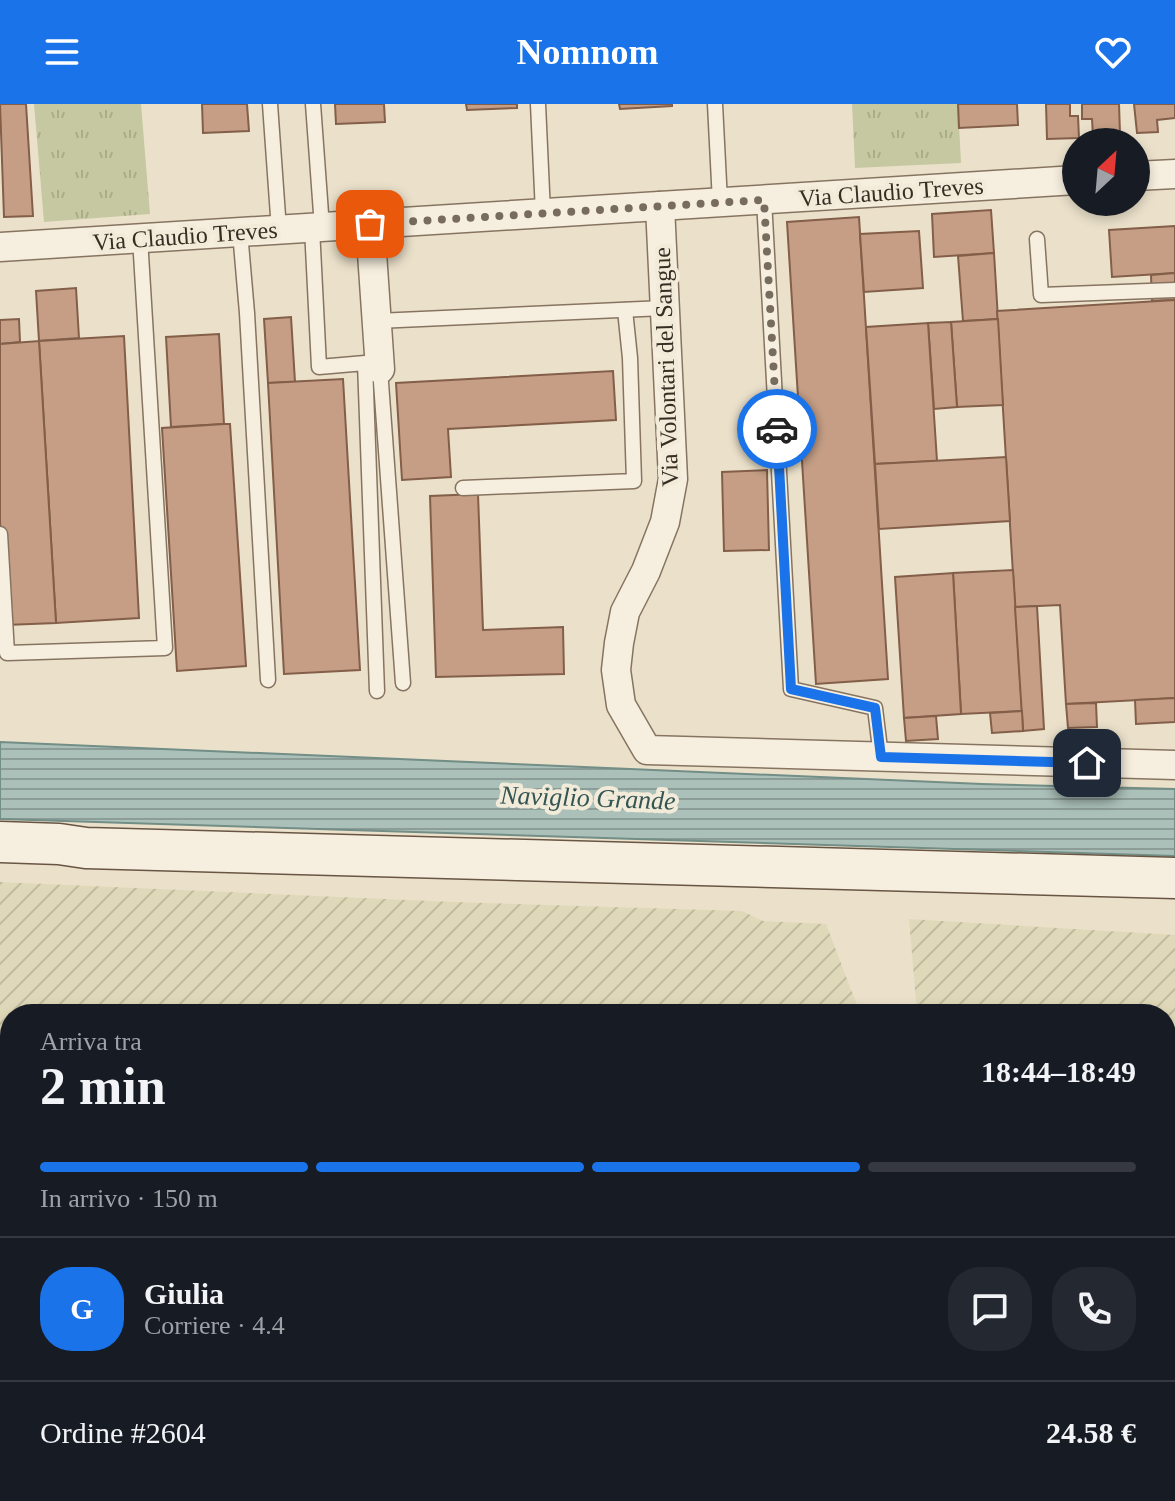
<!DOCTYPE html>
<html lang="it">
<meta charset="utf-8">
<style>
:root{--surface:#171b24;--page:#242831;--text:#f1f3f6;--muted:#9ea1a6;--line:#363941;--accent:#1a73e8}
body{margin:0;font-family:Georgia,serif;background:var(--page);color:var(--text);height:100vh;display:flex;flex-direction:column;font-size:30px;white-space:nowrap}
*{box-sizing:border-box;margin:0}
p{font-size:26px;color:var(--muted)}
.icon{flex:none;width:44px;height:44px;fill:none;stroke:currentColor;stroke-width:2;stroke-linecap:round;stroke-linejoin:round}
.map{position:relative;flex:1;overflow:hidden}
.details{position:absolute;left:0px;top:900px;width:1176px;height:498px;display:flex;flex-direction:column;background:var(--surface);border-radius:32px 32px 0 0;box-shadow:0 4px 12px #0003}
.details>*{flex:none}
.needle{width:52px;rotate:26deg}
.tools{position:absolute;left:1062px;top:24px;display:grid;gap:16px}
.tools a{display:grid;place-items:center;width:88px;height:88px;border-radius:50%;background:var(--surface);box-shadow:0 4px 12px #0003;font-size:40px}
.pin{position:absolute;display:grid;place-items:center;width:68px;height:68px;color:#fff;margin:-34px;border-radius:16px;box-shadow:0 4px 12px #0006}
.courier{position:absolute;display:grid;place-items:center;width:80px;height:80px;margin:-40px;border:6px solid #1a73e8;border-radius:50%;background:#fff;color:#222;box-shadow:0 2px 10px #0007}
.head em{font-style:normal;font-weight:800}
.head div{display:flex;flex-direction:column-reverse}
.head{display:flex;align-items:center;justify-content:space-between;height:136px;padding:0 40px}
h1{font-size:52px;font-weight:800;line-height:60px}
.bar{display:grid;grid-template-columns:repeat(4,1fr);gap:12px 8px;align-content:center;height:96px;padding:0 40px}
.bar i{height:10px;border-radius:6px;background:var(--line)}
.bar .selected{background:var(--accent)}
.bar p{grid-column:span 4}
.line{display:flex;align-items:center;gap:20px;padding:0 40px;border-top:2px solid var(--line)}
.line div{flex:1}
.round{display:grid;place-items:center;flex:none;width:84px;height:84px;border-radius:32px;background:var(--page)}
header{display:flex;justify-content:space-between;align-items:center;height:104px;padding:0 40px;background:var(--accent);color:#fff;font-size:36px;font-weight:800}
.map>svg:first-child{display:block}
</style>
<header><svg class="icon" aria-label="menu" viewBox="0 0 24 24"><path d="M4 6h16M4 12h16M4 18h16"/></svg>Nomnom<svg class="icon" aria-label="heart" viewBox="0 0 24 24"><path d="M12 20l-8-8c-3-5 5-10 8-4 3-6 11-1 8 4z"/></svg></header>
<div class="map">
<svg width="1175" height="1397" viewBox="0 0 1175 1397">
<defs>
<pattern id="farmland-furrows" width="10" height="10" patternUnits="userSpaceOnUse" patternTransform="scale(2)"><rect width="10" height="10" fill="#e0d9b9"/><path d="M-1 1l2-2M0 10L10 0M9 11l2-2" fill="none" stroke="#c1bb9f"/></pattern>
<pattern id="park-tufts" width="24" height="20" patternUnits="userSpaceOnUse" patternTransform="scale(2)"><rect width="24" height="20" fill="#c5c8a0"/><path d="M3 7l-1-3M5 7V3M7 7l1-3M15 17l-1-3M17 17v-4M19 17l1-3" fill="none" stroke="#aaac8a"/></pattern>
<pattern id="water-rules" width="6" height="5" patternUnits="userSpaceOnUse" patternTransform="scale(2)"><rect width="6" height="5" fill="#abc0b9"/><path d="M0 2.5h6" fill="none" stroke="#8c9c96"/></pattern>
</defs>
<rect width="100%" height="100%" fill="#ebe1cb"/>
<!-- farmland -->
<g fill="url(#farmland-furrows)">
<polygon points="0,778 454,798 742,807 763,817 826,820 857,901 858,910 10,910 10,1388 789,1388 787,1397 0,1397"/>
<polygon points="909,815 1175,831 1175,1397 847,1397 848,1388 1166,1388 1166,910 917,910"/>
</g>
<!-- park -->
<g fill="url(#park-tufts)">
<polygon points="34,0 141,0 150,110 44,118"/>
<polygon points="852,0 958,0 961,59 855,64"/>
</g>
<!-- water -->
<polygon fill="url(#water-rules)" stroke="#728e86" stroke-width="2" points="0,638 982,680 1175,685 1175,752 0,715"/>
<!-- building -->
<g fill="#c59e85" stroke="#835e49" stroke-width="2">
<polygon points="0,0 26,0 33,112 4,113"/>
<polygon points="202,0 247,0 249,27 203,29"/>
<polygon points="335,0 384,0 385,18 336,20"/>
<polygon points="466,0 517,0 517,4 467,6"/>
<polygon points="619,0 672,0 672,2 620,5"/>
<polygon points="958,0 1017,0 1018,21 959,24"/>
<polygon points="1046,0 1070,0 1070,12 1078,12 1079,34 1047,35"/>
<polygon points="1082,0 1119,0 1120,30 1093,32 1092,15 1082,15"/>
<polygon points="1134,0 1175,0 1175,14 1157,16 1158,28 1137,29"/>
<polygon points="991,106 994,149 934,153 932,110"/>
<polygon points="859,113 888,575 816,580 787,118"/>
<polygon points="1175,122 1175,169 1112,173 1109,126"/>
<polygon points="919,127 923,184 864,188 860,130"/>
<polygon points="994,149 998,215 963,217 958,152"/>
<polygon points="1175,169 1175,196 1152,197 1151,171"/>
<polygon points="76,184 79,234 39,237 36,187"/>
<polygon points="1175,196 1175,594 1066,600 1060,501 1015,503 997,207"/>
<polygon points="291,213 295,278 268,279 264,215"/>
<polygon points="19,215 20,238 0,240 0,216"/>
<polygon points="998,215 1003,301 957,303 951,218"/>
<polygon points="951,218 957,303 934,305 928,219"/>
<polygon points="928,219 937,357 875,360 866,223"/>
<polygon points="219,230 224,320 171,323 166,233"/>
<polygon points="124,232 139,514 56,519 39,237"/>
<polygon points="39,237 56,519 6,521 0,418 0,240"/>
<polygon points="613,267 616,316 448,325 451,373 402,376 396,279"/>
<polygon points="343,275 360,566 284,570 268,279"/>
<polygon points="224,320 230,320 246,562 177,567 162,324"/>
<polygon points="1006,353 1010,417 879,425 875,360"/>
<polygon points="767,366 769,446 724,447 722,368"/>
<polygon points="478,390 483,526 563,523 564,570 436,573 430,392"/>
<polygon points="1013,466 1022,607 961,610 953,469"/>
<polygon points="953,469 961,610 904,614 895,473"/>
<polygon points="1037,502 1044,625 1023,627 1015,503"/>
<polygon points="1175,594 1175,618 1136,620 1135,596"/>
<polygon points="1096,599 1097,623 1068,624 1066,600"/>
<polygon points="1022,607 1023,627 992,629 990,609"/>
<polygon points="936,612 938,635 906,637 904,614"/>
</g>
<g fill="none" stroke-linecap="round" stroke-linejoin="round">
<!-- service casing -->
<g stroke="#867461" stroke-width="17">
<g id="service">
<polyline points="270,0 279,126"/>
<polyline points="313,0 322,123"/>
<polyline points="538,0 543,109"/>
<polyline points="715,0 720,98"/>
<polyline points="764,96 791,585 875,604 881,653"/>
<polyline points="312,124 319,263 365,259 377,587"/>
<polyline points="240,128 247,209 268,576"/>
<polyline points="1037,135 1041,191 1175,186"/>
<polyline points="377,217 664,204"/>
<polyline points="380,265 403,579"/>
<polyline points="463,384 634,377 630,254 625,206"/>
<polyline points="0,430 7,549 165,544 140,134"/>
</g>
</g>
<!-- minor casing -->
<g stroke="#867461" stroke-width="31">
<g id="minor">
<polyline points="1136,72 1175,70"/>
<polyline points="660,102 673,375 665,418 646,467 625,508 619,539 616,566 621,601 647,646 1175,661"/>
<polyline points="370,120 380,265"/>
<polyline points="0,143 1076,76"/>
</g>
</g>
<!-- secondary casing -->
<g stroke="#685544" stroke-width="43">
<polyline id="secondary" points="0,738 59,740 86,744 1175,774"/>
</g>
<!-- service -->
<use href="#service" stroke="#f6eede" stroke-width="14"/>
<!-- minor -->
<use href="#minor" stroke="#f6eede" stroke-width="28"/>
<!-- secondary -->
<use href="#secondary" stroke="#f6eede" stroke-width="40"/>
</g>
<g fill="none" stroke-linecap="round" stroke-linejoin="round">
<!-- done -->
<polyline stroke="#776c5e" stroke-width="8" stroke-dasharray="0 14.4" points="370,120 764,96 777,325"/>
<!-- route -->
<polyline stroke="#1a73e8" stroke-width="10" points="777,325 791,585 875,604 881,653 1087,659"/>
</g>
<g text-anchor="middle" dominant-baseline="central" stroke-width="8" stroke-linejoin="round" paint-order="stroke">
<!-- street labels -->
<g font-size="24" fill="#382d23" stroke="#f3ebda">
<text transform="translate(891 88) rotate(-4)">Via Claudio Treves</text>
<text transform="translate(185 132) rotate(-4)">Via Claudio Treves</text>
<text transform="translate(666 263) rotate(-92)">Via Volontari del Sangue</text>
</g>
<!-- water labels -->
<g font-size="26" font-style="italic" fill="#345653" stroke="#f3ebda">
<text transform="translate(588 694) rotate(2)">Naviglio Grande</text>
</g>
</g>
</svg>
<div class="tools">
<a><svg class="needle" viewBox="-14 -14 28 28"><path d="M0-13l5 13h-10z" fill="#e53935"/><path d="M0 13l5-13h-10z" fill="#9ea1a6"/></svg></a>
</div>
<div class="pin" style="left:370px;top:120px;background:#ea580c"><svg class="icon" aria-label="bag" viewBox="0 0 24 24"><path d="M5 8h14l-1 12H6zM9 8a3 3 0 0 1 6 0"/></svg></div>
<div class="pin" style="left:1087px;top:659px;background:#1f2937"><svg class="icon" aria-label="home" viewBox="0 0 24 24"><path d="M3 11l9-7 9 7M6 9v11h12V9"/></svg></div>
<div class="courier" style="left:777px;top:325px"><svg class="icon" aria-label="car" viewBox="0 0 24 24"><path d="M5 17H2v-5l4-1 3-4h7l3 4 3 1v5h-3M9 17h6M6 11h13"/><circle cx="7" cy="17" r="2"/><circle cx="17" cy="17" r="2"/></svg></div>
<section class="details">
<div class="head"><div><h1>2 min</h1><p>Arriva tra</p></div><em>18:44–18:49</em></div>
<div class="bar"><i class="selected"></i><i class="selected"></i><i class="selected"></i><i></i><p>In arrivo · 150 m</p></div>
<div class="line" style="height:144px"><b class="round" style="background:var(--accent);color:#fff">G</b><div><b>Giulia</b><p>Corriere · 4.4</p></div><a class="round"><svg class="icon" aria-label="chat" viewBox="0 0 24 24"><path d="M4 5h16v11H9l-5 4z"/></svg></a><a class="round"><svg class="icon" aria-label="phone" viewBox="0 0 24 24"><path d="M5 4h4l2 5-3 2q2 4 5 5l2-3 5 2v4C11 20 4 13 5 4z"/></svg></a></div>
<div class="line" style="height:104px"><div>Ordine #2604</div><b>24.58 €</b></div>
</section>
</div>
